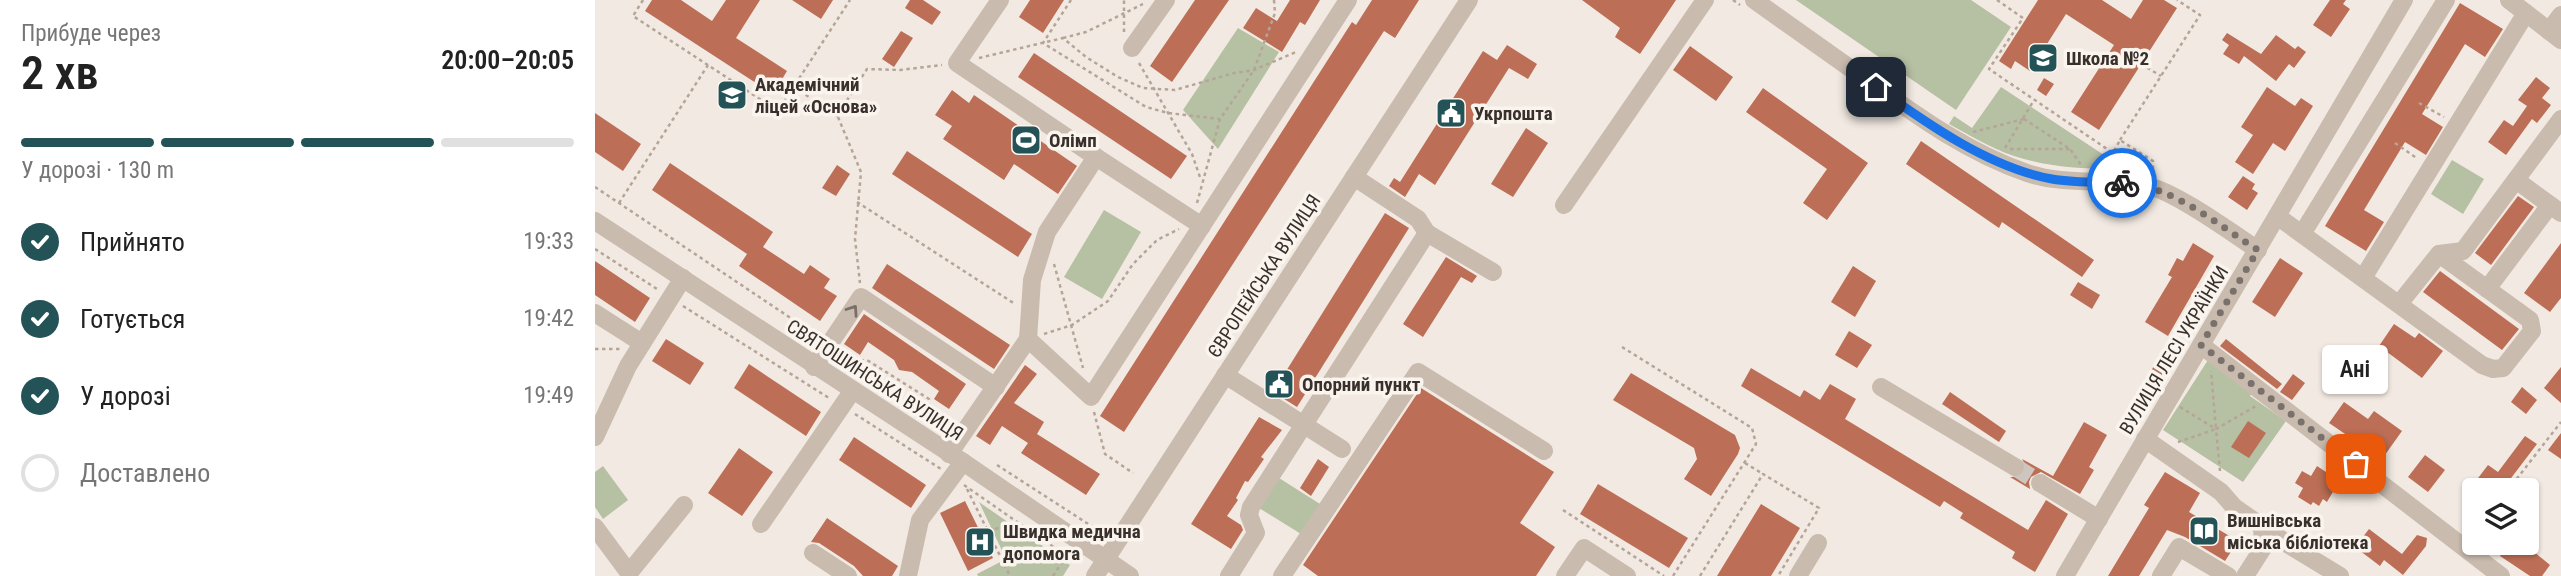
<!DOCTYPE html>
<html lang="uk">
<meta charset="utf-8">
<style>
:root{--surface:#fff;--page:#f2f2f2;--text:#222;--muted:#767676;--line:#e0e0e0;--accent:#245357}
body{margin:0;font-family:"Roboto Condensed",sans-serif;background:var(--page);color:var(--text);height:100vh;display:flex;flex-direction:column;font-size:26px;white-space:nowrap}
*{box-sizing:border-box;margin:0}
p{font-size:23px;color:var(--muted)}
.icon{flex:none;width:38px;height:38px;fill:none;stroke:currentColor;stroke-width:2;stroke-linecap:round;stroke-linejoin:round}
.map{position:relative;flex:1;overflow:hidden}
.side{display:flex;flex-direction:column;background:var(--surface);width:595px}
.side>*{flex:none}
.controls{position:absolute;left:1867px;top:478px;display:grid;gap:14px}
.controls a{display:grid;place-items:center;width:77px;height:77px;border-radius:7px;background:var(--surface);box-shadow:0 2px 5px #0004;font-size:35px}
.pin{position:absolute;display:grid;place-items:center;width:60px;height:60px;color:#fff;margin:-30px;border-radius:14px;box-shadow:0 4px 10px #0006}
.courier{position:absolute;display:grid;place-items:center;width:70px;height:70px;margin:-35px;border:5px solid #1a73e8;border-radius:50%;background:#fff;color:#222;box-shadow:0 2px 9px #0007}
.bubble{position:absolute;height:49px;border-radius:7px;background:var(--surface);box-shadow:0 2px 5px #0004;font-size:23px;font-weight:600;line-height:49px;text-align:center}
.headline em{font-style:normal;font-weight:600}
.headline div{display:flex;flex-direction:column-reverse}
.headline{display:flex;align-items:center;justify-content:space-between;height:119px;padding:0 21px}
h1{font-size:46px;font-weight:600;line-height:52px}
.bar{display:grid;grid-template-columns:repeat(4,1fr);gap:10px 7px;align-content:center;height:84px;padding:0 21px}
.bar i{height:9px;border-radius:5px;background:var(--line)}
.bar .current{background:var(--accent)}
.bar p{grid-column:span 4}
ol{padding:0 21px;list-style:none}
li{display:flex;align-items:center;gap:21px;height:77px}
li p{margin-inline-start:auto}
li .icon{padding:7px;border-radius:50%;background:var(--accent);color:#fff;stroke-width:4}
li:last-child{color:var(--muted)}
li i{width:38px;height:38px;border:4px solid var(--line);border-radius:50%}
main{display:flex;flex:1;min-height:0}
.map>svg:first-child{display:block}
</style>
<main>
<section class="side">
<div class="headline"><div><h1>2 хв</h1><p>Прибуде через</p></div><em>20:00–20:05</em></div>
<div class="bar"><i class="current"></i><i class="current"></i><i class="current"></i><i></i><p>У дорозі · 130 m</p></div>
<ol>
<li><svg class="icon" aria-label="check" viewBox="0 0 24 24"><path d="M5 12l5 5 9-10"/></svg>Прийнято<p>19:33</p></li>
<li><svg class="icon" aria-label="check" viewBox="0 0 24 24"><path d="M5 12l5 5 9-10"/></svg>Готується<p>19:42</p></li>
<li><svg class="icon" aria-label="check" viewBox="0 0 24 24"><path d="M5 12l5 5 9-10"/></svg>У дорозі<p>19:49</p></li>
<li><i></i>Доставлено</li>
</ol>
</section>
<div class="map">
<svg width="1966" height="576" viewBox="0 0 1966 576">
<rect width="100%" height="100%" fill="#f2eae2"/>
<!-- green -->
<g fill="#b6c0a3">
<polygon points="1201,0 1376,0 1416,27 1361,110"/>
<polygon points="643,28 684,52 623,149 588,110"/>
<path d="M1406,87L1518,161L1516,169C1486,169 1457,167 1429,159C1402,152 1378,137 1354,124L1359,116L1377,128Z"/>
<polygon points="1857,160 1889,179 1868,214 1836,194"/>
<polygon points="509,210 546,232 507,299 469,277"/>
<polygon points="1613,360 1658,390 1655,396 1691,421 1648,482 1568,430"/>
<polygon points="8,466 33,500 8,519 0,507 0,472"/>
<polygon points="684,478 725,504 706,534 664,508"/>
<polygon points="384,502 475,565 468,576 383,576 382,574 411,559"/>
</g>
<!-- building -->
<g fill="#bc6f56">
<polygon points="57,0 86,0 117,21 131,0 165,0 141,38 192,71 178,94 50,11"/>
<polygon points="197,0 238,0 226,19"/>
<polygon points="315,0 328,0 346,12 337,25 310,8"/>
<polygon points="435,0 469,0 448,33 424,17"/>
<polygon points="600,0 634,0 577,82 555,66"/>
<polygon points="695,0 725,0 710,25 705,22 687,52 648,28 661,8 682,21"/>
<polygon points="777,0 824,0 800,38 789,31 529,432 505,416 757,22 761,25"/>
<polygon points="987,0 1081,0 1045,54 1020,37 1025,28"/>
<polygon points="1443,0 1507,0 1536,19 1548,0 1569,0 1582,8 1504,130 1476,112 1519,45 1471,14 1435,71 1420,61 1416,69 1404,61"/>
<polygon points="1735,0 1751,0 1748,4 1755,9 1736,37 1718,25"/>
<polygon points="1865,3 1908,29 1890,57 1870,44 1827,114 1848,127 1831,155 1810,142 1769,210 1789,222 1771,251 1730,226"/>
<polygon points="306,31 318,38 299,67 287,59"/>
<polygon points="1632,33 1666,54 1681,35 1700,49 1703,46 1711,52 1699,68 1694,64 1681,81 1649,56 1644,64 1628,54 1634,45 1627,40"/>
<polygon points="912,45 942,64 933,79 914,68 840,185 824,174 810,197 794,186 799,178 805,182 888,51 902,60"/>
<polygon points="1095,46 1138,77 1121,101 1078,70"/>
<polygon points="439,53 592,156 576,179 423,77"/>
<polygon points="1941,77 1955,88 1947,98 1956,105 1942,123 1937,119 1911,155 1893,142 1909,120 1918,126 1932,106 1923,100"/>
<polygon points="1449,78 1459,84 1451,96 1442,90"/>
<polygon points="1672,87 1700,106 1706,98 1718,106 1690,151 1678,143 1658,174 1640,162 1658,135 1646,127"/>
<polygon points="1168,88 1273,163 1232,220 1208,203 1232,169 1151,112"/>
<polygon points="357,90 374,103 379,95 482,166 463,194 419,164 409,180 348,139 357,126 340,115"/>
<polygon points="0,113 46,144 28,171 0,152"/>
<polygon points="931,128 953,143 918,197 896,184"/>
<polygon points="1326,141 1499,260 1487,277 1407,222 1404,228 1311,164"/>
<polygon points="312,151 437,234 423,257 297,174"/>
<polygon points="75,163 178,232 168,247 209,274 215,265 235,279 229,288 242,296 225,321 144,266 152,254 57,190"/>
<polygon points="242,165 255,174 241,196 227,188"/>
<polygon points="1648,176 1660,184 1657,189 1663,193 1652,210 1633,197"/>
<polygon points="1923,196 1939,207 1896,265 1880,253"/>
<polygon points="790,213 814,228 702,407 678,392"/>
<polygon points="1598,243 1619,256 1573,336 1550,322 1577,277 1573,275 1582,258 1588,261"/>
<polygon points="1966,243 1966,298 1955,312 1929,293"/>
<polygon points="851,257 882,276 877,283 866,277 828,337 808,324"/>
<polygon points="1685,258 1708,273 1680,317 1657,302"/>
<polygon points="0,261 55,298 40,322 0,295"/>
<polygon points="292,264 415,345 399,369 277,288"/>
<polygon points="1258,266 1281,281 1260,317 1236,302"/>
<polygon points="1845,271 1924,329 1907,350 1828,292"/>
<polygon points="1483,282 1505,295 1497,309 1475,295"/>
<polygon points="269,314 371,384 354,409 339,399 344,391 317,372 304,370 299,360 273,342 265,355 249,344"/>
<polygon points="1799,324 1820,338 1824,333 1848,351 1827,378 1784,346"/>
<polygon points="1254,331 1277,345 1262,368 1240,355"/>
<polygon points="71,339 109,363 95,385 57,361"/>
<polygon points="1631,339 1687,384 1682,389 1625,346"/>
<polygon points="1565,355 1576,361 1553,402 1542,396"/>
<polygon points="154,364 226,412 211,436 139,388"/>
<polygon points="430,365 442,374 419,403 449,422 442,434 505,474 491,495 426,453 433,443 407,426 395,445 381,436"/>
<polygon points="1966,367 1966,403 1949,388"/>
<polygon points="1156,368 1205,397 1209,390 1225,400 1235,384 1261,399 1250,419 1433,530 1451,500 1473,514 1440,572 1417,558 1420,552 1365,518 1368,513 1349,501 1345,507 1146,386"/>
<polygon points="1036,373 1140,435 1145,448 1143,454 1116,496 1089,479 1102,459 1099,448 1018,400"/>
<polygon points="1698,374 1710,383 1697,400 1685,392"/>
<polygon points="1927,387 1942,400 1931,414 1916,402"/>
<polygon points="826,388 959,472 925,523 960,547 941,576 723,576 708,565"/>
<polygon points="1355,392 1411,431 1404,442 1347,404"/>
<polygon points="1749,402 1773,419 1779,411 1807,431 1782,466 1755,445 1759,440 1734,423"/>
<polygon points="664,417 687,430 666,457 669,459 653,482 650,481 641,498 643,500 632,516 646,525 648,530 636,549 596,524"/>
<polygon points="1653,421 1671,433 1654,458 1636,447"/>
<polygon points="1489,422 1512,435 1494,467 1499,470 1485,494 1446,472 1436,477 1434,482 1435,489 1415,477 1425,477 1429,473 1431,466 1427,459 1458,476"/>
<polygon points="1966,433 1966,459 1953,450"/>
<polygon points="1930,436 1942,444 1907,490 1874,490 1893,465 1903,472"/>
<polygon points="259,437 331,485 316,508 244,460"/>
<polygon points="144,448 178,472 147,516 113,493"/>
<polygon points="1830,455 1850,470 1833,492 1813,477"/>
<polygon points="723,459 734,467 716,496 705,488"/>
<polygon points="1722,466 1734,474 1732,478 1739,483 1736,488 1739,490 1732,502 1728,499 1724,506 1718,502 1716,505 1703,497 1708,488 1700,483 1707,471 1716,476"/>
<polygon points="1570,472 1605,493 1594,512 1643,541 1630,561 1590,537 1572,530 1544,576 1513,576 1554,508 1549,505"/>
<polygon points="1003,484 1093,538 1074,568 985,514"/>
<polygon points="370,501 398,558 373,571 345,513"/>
<polygon points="1166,504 1205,528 1176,576 1122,576"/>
<polygon points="232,518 303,566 297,576 268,576 259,566 224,543 216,542"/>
<polygon points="1774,529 1807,554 1822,535 1832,538 1831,546 1808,575 1789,560 1785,566 1760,547"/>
<polygon points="1915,542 1927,542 1955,565 1947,576 1935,576 1905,556"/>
</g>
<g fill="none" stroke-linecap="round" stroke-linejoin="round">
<!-- minor-tunnel -->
<polyline stroke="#cdc5be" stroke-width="18" stroke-dasharray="18 9" stroke-linecap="butt" points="1420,467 1445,483"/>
<!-- path -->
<g stroke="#b5a598" stroke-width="2.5" stroke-dasharray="3.5 3.5" stroke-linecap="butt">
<polyline points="48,0 38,16 183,111 255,0"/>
<polyline points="476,0 448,43 551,107 573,113 625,119"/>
<polyline points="1138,0 1145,5"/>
<polyline points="1402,0 1428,18 1394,69 1518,153 1525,140 1558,161 1558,173"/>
<polyline points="529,32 529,0"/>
<polyline points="468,38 491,32 548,4"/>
<polyline points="384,58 468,38 491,57 523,77 548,88 580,90 639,73 659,70 701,52"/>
<polyline points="544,63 597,154 606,180"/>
<polyline points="1546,64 1566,76"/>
<polyline points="199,87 242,116 272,69 305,70 347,65"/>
<polyline points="1824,103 1849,117"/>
<polyline points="243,117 266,172 260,239 265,283"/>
<polyline points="1429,119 1475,149 1486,165"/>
<polyline points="1378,132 1429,119"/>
<polyline points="1525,140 1605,15 1582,0"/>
<polyline points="1800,143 1823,159"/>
<polyline points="1410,148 1439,100"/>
<polyline points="1415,149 1475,149"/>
<polyline points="0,187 221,335"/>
<polyline points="262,202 420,304"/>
<polyline points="24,203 113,65"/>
<polyline points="602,203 625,119 659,70 680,13 679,0"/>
<polyline points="0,249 62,289"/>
<polyline points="459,264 488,368"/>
<polyline points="88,306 234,398"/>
<polyline points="449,334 477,325 513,301 538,264 562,240 584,229"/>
<polyline points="1027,347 1157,428 1161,444 1078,576"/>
<polyline points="0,349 25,349"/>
<polyline points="247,352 262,361 272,360 334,399 335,421"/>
<polyline points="1585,407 1621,429"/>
<polyline points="499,412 510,454 538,473"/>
<polyline points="260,414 346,469"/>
<polyline points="1583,442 1621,429 1616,371"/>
<polyline points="1150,463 1168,474"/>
<polyline points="402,465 501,529"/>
<polyline points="1625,471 1621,429 1661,406"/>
<polyline points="369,485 480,562"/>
<polyline points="372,489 415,576"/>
<polyline points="1913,490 1966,422"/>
<polyline points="968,510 1069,576"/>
<polyline points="393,530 424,525"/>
<polyline points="458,576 471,556"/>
<polyline points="1105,576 1168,474 1224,508 1183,576"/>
</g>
<!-- minor -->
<g stroke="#c9bbae" stroke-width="18">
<polyline points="405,0 362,63 501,157"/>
<path d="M1159,0C1198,28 1237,55 1276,83C1325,118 1374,153 1432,173C1471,186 1513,178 1553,186C1581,192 1637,233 1663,250"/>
<polyline points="1914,0 1966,40"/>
<polyline points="1954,31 1966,15"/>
<polyline points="537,48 571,0"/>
<polyline points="1921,180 1966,213"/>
<polyline points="969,205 1110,0"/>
<polyline points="1682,216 1887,365 1898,369 1908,368 1937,331 1935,320 1844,254"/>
<polyline points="0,221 368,462 535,576"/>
<polyline points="832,233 898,272"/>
<polyline points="1707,234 1851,0"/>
<polyline points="1768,278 1931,13"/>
<polyline points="1892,289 1955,205"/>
<polyline points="1804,304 1844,254 1868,251 1966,119"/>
<polyline points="0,313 47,343"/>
<polyline points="433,339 437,280 452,232 501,157 607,226"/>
<polyline points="1606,345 1906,576"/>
<polyline points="219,367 266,297 401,387"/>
<polyline points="630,375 747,449"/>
<polyline points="1286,387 1420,467"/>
<polyline points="0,437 33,366 88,278"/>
<polyline points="1550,439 1626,492 1639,507 1694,545 1745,576"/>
<polyline points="354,454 433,339 496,397 753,0"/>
<polyline points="1445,483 1504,519"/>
<polyline points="166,524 258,390"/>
<polyline points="0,527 34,573 89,505"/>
<polyline points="218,553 253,576"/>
<polyline points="313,576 325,520 368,462"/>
<polyline points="500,576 874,0"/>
<polyline points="634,576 661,533 654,515 656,507 832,233 823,219 759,177"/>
<polyline points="687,576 823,372 949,451"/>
<polyline points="970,576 989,548 1032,576"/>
<polyline points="1203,576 1223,543"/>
<polyline points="1470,576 1809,0"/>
<polyline points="1566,576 1584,547 1633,576"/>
<polyline points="1650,576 1668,548 1667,526"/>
</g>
</g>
<!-- one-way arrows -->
<defs><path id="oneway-chevron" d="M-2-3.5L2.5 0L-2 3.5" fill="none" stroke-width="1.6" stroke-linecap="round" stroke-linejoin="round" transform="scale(1.75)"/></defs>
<use stroke="#7a6f66" href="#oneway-chevron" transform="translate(258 310) rotate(-56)"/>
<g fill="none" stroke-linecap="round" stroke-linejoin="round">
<!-- done -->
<path stroke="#7a716c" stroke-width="7" stroke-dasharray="0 12.6" d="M1527,183C1575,184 1623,225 1663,250L1606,345L1761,464"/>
<!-- route -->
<path stroke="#1a73e8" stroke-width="9" d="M1281,87C1331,123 1395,168 1457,179C1480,183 1504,182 1527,183"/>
</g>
<!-- icons -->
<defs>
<g id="school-square" transform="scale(1.575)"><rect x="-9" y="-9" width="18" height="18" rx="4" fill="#245357" stroke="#f9f4ee"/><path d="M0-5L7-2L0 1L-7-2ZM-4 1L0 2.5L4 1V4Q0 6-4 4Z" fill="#fff"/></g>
<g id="civic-square" transform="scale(1.575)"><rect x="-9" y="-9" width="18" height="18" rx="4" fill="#245357" stroke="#f9f4ee"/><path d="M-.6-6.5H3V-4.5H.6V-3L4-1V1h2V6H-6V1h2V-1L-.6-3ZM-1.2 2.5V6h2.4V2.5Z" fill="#fff"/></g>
<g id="stadium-square" transform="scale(1.575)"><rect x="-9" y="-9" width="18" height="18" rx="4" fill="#245357" stroke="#f9f4ee"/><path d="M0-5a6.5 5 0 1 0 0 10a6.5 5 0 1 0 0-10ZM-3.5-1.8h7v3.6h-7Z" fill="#fff"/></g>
<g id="library-square" transform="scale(1.575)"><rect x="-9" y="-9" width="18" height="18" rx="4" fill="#245357" stroke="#f9f4ee"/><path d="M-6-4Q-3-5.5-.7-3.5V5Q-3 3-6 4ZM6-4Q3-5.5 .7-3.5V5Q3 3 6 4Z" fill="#fff"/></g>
<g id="hospital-square" transform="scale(1.575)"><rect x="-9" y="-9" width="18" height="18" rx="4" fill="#245357" stroke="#f9f4ee"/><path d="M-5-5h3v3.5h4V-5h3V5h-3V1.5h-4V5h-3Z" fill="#fff"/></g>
</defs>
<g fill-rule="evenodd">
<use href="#school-square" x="1448" y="58"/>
<use href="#school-square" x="137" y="95"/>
<use href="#civic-square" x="856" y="113"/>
<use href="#stadium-square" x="431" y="140"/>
<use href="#civic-square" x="684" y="384"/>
<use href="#library-square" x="1609" y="531"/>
<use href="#hospital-square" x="385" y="542"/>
</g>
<g text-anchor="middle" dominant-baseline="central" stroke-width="7" stroke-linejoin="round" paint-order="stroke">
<!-- poi labels -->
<g font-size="19" font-weight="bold" fill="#39302c" stroke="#f9f4ee" text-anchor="start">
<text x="1471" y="58">Школа №2</text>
<text x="160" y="84">Академічний<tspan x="160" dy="22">ліцей «Основа»</tspan></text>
<text x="879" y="113">Укрпошта</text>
<text x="454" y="140">Олімп</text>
<text x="707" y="384">Опорний пункт</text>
<text x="1632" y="520">Вишнівська<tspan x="1632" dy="22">міська бібліотека</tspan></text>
<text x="408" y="531">Швидка медична<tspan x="408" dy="22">допомога</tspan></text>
</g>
<!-- street labels -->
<g font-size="19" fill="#39302c" stroke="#f9f4ee">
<text transform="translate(669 276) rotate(-57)">ЄВРОПЕЙСЬКА ВУЛИЦЯ</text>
<text transform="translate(1579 350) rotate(-59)">ВУЛИЦЯ ЛЕСІ УКРАЇНКИ</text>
<text transform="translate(280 380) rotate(33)">СВЯТОШИНСЬКА ВУЛИЦЯ</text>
</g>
</g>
</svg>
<div class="controls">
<a><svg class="icon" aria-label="layers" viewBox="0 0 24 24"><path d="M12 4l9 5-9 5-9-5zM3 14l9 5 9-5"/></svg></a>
</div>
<div class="pin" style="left:1761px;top:464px;background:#ea580c"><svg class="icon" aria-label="bag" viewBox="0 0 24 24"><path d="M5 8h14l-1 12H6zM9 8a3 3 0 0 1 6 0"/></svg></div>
<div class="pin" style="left:1281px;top:87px;background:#1f2937"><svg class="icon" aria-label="home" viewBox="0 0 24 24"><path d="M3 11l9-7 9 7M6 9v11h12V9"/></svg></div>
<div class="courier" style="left:1527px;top:183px"><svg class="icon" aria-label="bike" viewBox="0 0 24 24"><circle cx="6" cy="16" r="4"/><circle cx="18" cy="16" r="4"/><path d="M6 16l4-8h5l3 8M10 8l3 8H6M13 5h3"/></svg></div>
<div class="bubble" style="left:1727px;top:345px;width:66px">Ані</div>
</div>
</main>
